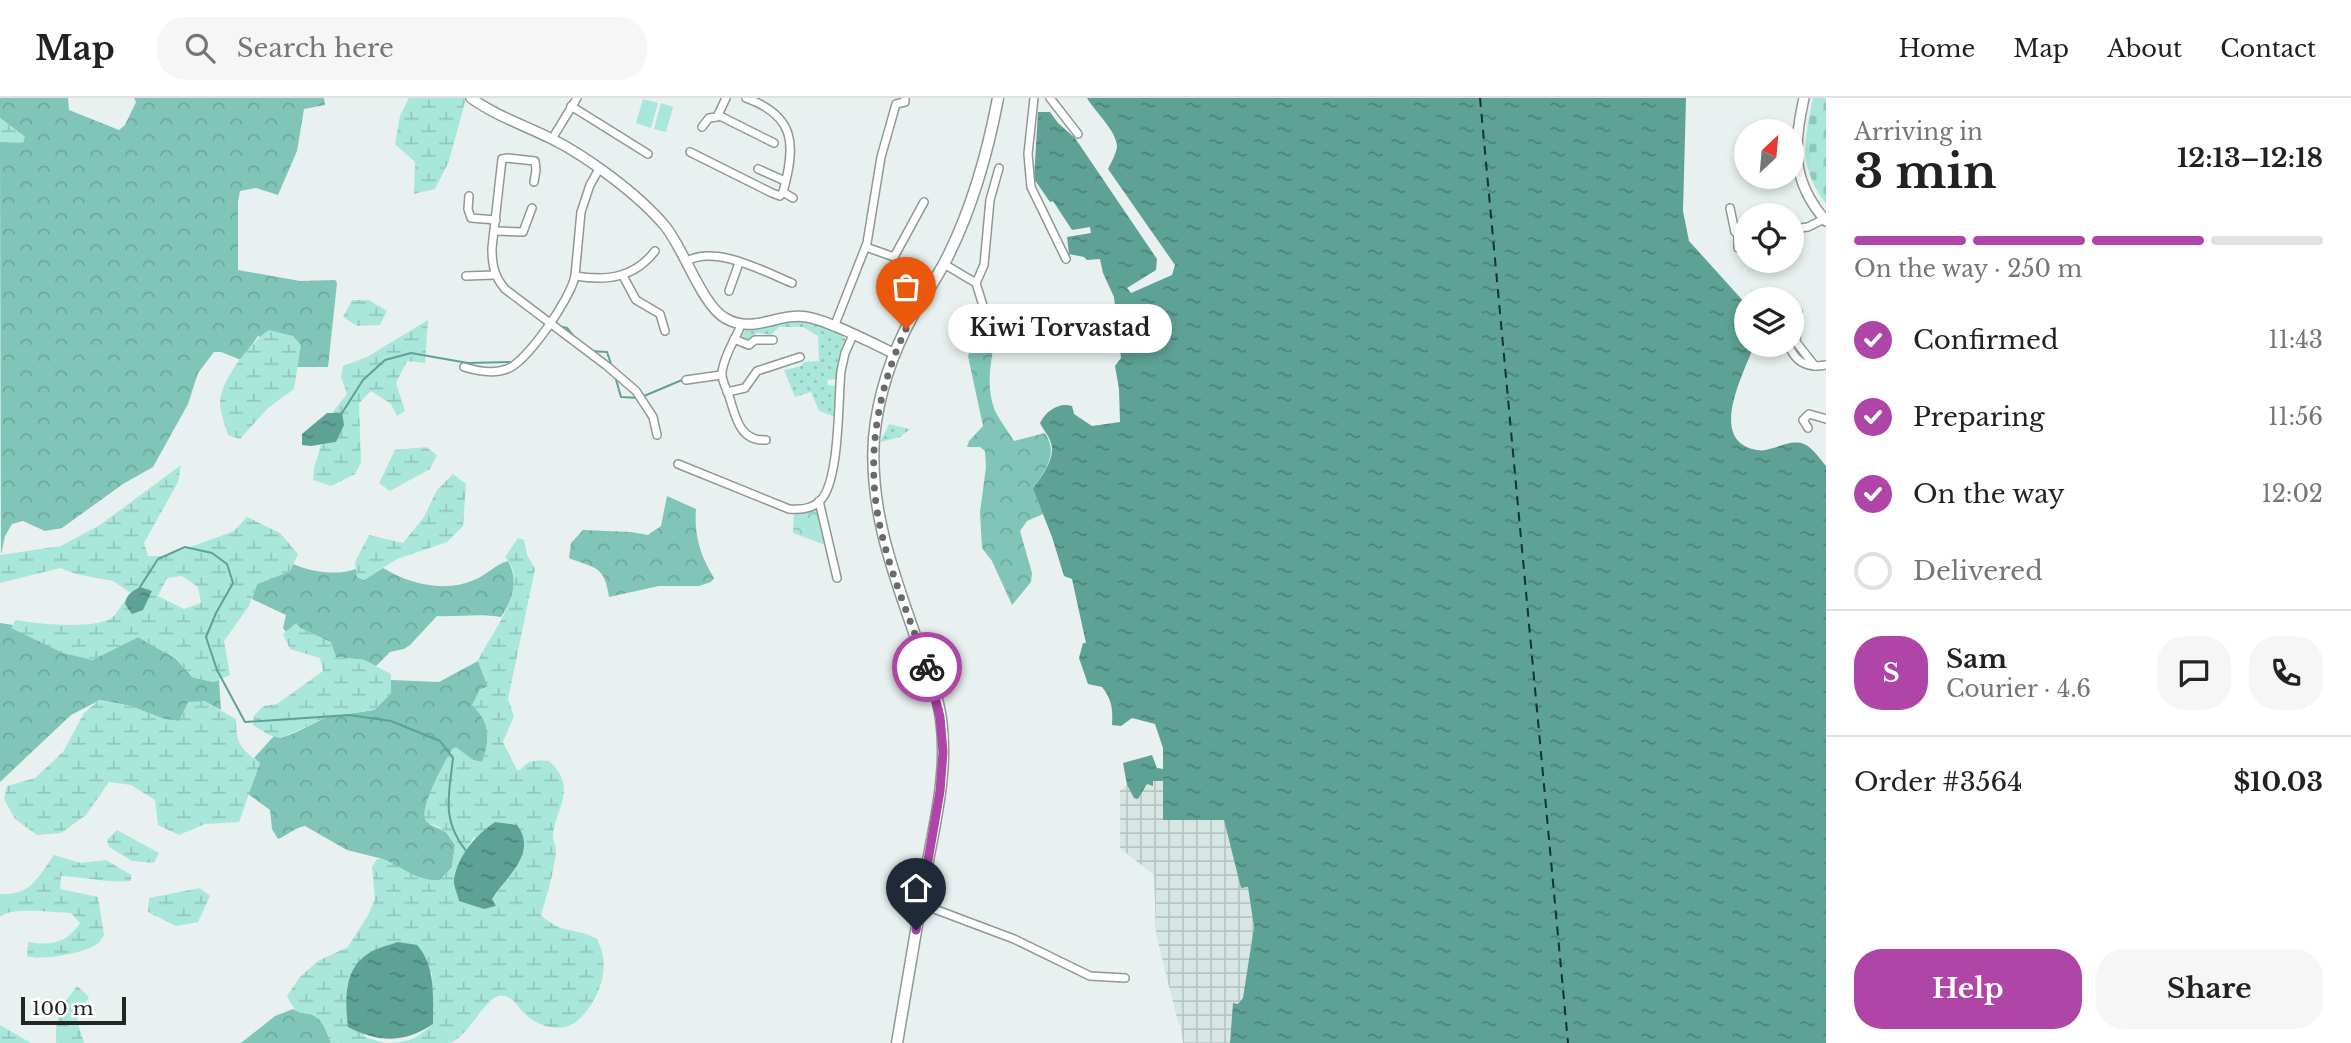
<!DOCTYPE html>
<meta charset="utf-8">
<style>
:root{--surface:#fff;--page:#f6f6f6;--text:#222;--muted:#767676;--line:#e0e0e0;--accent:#ae45a7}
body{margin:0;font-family:"Libre Baskerville",serif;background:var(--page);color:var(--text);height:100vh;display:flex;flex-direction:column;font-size:26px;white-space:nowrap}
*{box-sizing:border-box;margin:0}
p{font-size:23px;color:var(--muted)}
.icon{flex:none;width:38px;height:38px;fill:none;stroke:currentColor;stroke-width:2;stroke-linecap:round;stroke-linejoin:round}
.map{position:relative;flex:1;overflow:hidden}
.panel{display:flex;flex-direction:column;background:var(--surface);width:525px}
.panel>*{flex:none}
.needle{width:46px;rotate:26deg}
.fabs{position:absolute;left:1734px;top:21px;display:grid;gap:14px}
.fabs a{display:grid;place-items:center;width:70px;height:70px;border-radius:50%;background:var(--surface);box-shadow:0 4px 10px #0003;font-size:35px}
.scale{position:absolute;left:21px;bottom:18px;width:105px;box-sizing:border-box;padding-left:7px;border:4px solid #212524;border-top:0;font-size:19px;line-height:24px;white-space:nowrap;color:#212524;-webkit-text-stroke:5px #fff;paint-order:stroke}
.pin{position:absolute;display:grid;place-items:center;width:60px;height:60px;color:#fff;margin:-72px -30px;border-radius:50% 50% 50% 0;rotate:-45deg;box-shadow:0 0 7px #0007}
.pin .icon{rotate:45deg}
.courier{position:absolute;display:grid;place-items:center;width:70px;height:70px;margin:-35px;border:5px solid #ae45a7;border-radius:50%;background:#fff;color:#222;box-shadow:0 2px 9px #0007}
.bubble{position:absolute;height:49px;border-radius:24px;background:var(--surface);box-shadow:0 4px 10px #0003;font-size:23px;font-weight:800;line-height:49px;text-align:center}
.overview em{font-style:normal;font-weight:800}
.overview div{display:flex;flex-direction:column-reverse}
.overview{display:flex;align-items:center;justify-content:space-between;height:119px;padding:0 28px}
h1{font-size:46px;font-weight:800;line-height:52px}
.bar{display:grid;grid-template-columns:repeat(4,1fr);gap:10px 7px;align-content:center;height:84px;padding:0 28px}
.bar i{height:9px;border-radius:5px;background:var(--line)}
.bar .selected{background:var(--accent)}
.bar p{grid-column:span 4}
.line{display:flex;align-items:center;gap:18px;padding:0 28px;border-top:2px solid var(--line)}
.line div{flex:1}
.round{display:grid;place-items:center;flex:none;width:74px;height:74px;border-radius:28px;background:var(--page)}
ol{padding:0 28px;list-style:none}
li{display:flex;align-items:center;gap:21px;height:77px}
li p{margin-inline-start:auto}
li .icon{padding:7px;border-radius:50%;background:var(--accent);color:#fff;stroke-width:4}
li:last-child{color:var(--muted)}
li i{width:38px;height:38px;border:4px solid var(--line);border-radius:50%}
.primary-button{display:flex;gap:14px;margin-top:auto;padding:14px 28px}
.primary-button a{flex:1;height:80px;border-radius:28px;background:var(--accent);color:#fff;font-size:28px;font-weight:800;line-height:80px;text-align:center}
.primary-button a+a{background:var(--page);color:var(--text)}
header{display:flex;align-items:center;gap:42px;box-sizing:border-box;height:98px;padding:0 35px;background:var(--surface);border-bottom:2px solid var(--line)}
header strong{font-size:33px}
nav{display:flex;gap:38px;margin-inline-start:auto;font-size:24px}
.search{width:490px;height:63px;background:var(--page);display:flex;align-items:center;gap:18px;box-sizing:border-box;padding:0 24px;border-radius:28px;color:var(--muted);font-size:26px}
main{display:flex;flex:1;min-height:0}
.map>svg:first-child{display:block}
</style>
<header>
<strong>Map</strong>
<div class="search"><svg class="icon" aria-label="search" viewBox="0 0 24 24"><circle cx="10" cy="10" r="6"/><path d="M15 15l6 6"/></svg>Search here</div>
<nav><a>Home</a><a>Map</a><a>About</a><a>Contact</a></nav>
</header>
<main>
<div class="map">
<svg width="1826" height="945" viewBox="0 0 1826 945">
<defs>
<pattern id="industrial-grid" width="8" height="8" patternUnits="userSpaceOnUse" patternTransform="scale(1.75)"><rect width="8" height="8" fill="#d6e7e3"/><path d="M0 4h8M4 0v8" fill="none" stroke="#b7c6c3"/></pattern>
<pattern id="grass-dots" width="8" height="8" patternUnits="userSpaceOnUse" patternTransform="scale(1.75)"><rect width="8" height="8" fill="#a8e7da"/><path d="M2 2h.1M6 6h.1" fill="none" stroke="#90c6bb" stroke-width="1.8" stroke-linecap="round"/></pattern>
<pattern id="forest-crowns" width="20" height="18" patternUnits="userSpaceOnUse" patternTransform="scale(1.75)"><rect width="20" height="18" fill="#80c5b7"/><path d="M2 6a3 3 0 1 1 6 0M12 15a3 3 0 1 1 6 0" fill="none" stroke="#6ea99d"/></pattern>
<pattern id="wetland-marsh" width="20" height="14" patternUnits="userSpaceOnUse" patternTransform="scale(1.75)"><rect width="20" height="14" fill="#a8e7da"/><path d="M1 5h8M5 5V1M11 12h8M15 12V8" fill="none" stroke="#90c6bb"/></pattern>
<pattern id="cemetery-stones" width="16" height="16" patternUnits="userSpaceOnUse" patternTransform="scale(1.75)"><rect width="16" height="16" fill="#a8e7da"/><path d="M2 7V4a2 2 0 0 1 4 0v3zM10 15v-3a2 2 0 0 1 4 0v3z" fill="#90c6bb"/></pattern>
<pattern id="park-crowns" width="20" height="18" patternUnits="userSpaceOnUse" patternTransform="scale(1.75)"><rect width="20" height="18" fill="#a8e7da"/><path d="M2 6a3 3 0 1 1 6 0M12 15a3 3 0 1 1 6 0" fill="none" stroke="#90c6bb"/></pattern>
<pattern id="water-ripples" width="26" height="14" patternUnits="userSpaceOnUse" patternTransform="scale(1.75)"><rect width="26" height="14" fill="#5ea195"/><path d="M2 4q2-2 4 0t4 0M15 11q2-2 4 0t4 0" fill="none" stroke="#4d8379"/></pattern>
</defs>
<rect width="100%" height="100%" fill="#e8f1ef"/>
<!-- industrial -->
<polygon fill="url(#industrial-grid)" points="1153,683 1163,683 1163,722 1224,722 1241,789 1248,788 1254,829 1243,901 1238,906 1234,905 1230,945 1183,945 1181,929 1178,924 1156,836 1154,777 1120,750 1120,692 1127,687 1134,700 1139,698 1147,686"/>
<!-- grass -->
<g fill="url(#grass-dots)">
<polygon points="802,221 841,237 847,242 836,281 827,282 828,287 837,288 835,319 819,313 811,294 795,299 784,272 801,268 804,264 819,263 818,238 803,229 779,229 771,237 757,235 746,244 741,238 745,232"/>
<polygon points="889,326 910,331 900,339 880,344"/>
</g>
<!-- forest -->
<g fill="url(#forest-crowns)">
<polygon points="0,0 68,0 69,12 119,32 125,27 136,4 134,0 324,0 325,7 304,11 297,53 278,97 256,90 240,93 238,104 238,172 300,183 335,182 337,185 328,269 296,269 299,256 258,238 241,262 221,254 214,254 198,275 188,306 153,369 123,386 62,430 45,433 23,423 12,426 5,438 1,457 0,44 25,39 0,20"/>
<path d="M987,205L997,217L1000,231L997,232C992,256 985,286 994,310C996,317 1010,336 1014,343L1045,335C1059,356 1045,372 1033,391L1043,416L1027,423L1020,433L1032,475L1031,484L1012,507L992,463L982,450L980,414L986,369L985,353L980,349H967L969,343L983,328L968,258Z"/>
<path d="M667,398L696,411C694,438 700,457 714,480L711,484L699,488H659L609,499C604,467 596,471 569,460L571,445L583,432L631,434L648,437L661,428Z"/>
<path d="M508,463C519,483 513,501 501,519C480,515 459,519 437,518L410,547L404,551L390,554L376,568L364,562L336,559L330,544L300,530L296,526L286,534L283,530L286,517L252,501L257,486L290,473L293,466C311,474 338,478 356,471L357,479L364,482L383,470C409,486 445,495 474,482C487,477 494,467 508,463Z"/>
<polygon points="0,525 13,527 12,529 92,562 138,539 175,560 192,579 213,584 219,582 221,612 204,603 179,623 165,622 131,608 100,602 71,617 0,684"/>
<path d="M478,563L488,589L484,590L473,607C490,625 491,640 482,664L473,662L454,650L437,679L429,726L446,734L455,747L452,769L445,779L439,782H428L420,781L383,761L347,752L305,728C294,730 288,737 278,741L272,731L270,712L248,696L260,665L254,660L274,638L281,640L292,636L327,619L374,612L391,595V582L439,584Z"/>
<path d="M293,911C300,915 302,915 310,916C322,918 327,935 331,945H241L275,918Z"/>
</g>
<!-- wetland -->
<g fill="url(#wetland-marsh)" fill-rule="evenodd">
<polygon points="409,0 466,0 449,63 435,91 414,96 415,64 395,46 400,18"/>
<polygon points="0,20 25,39 23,45 0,44"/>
<polygon points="352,202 369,202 387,213 380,227 357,228 343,219"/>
<polygon points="428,222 425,265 407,263 396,285 405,313 397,318 391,306 371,293 359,305 361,364 355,376 331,388 313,382 314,370 321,347 336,344 342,315 332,315 347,296 341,279 343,268 367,259"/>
<path d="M269,232L293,238L301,247L294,291L268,310L240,341L228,337C225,327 220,314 220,304C220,283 252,242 269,232Z"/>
<polygon points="426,349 437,357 430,371 390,393 379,385 395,352"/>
<path d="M181,367L178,384L144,445L148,458H166L234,433L247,419L280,435L298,456L290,473L257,486L249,508L224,543L230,577L213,584L192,579L175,560L138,539L92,562L63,555L11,530L16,522C37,526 97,532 113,519C118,514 122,506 126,501L125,506L140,489L131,495L113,483L76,476L60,470L0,485V457L61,448L100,427ZM182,478L198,489L201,505L184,511L158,498L167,480Z"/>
<polygon points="453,376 466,386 463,428 447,444 397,461 364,482 357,479 355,464 369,437 403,445 424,419 437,392"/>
<path d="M518,440L524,442L527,457L535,471L508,601L514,618L503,644L517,672H520C529,661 536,662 549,663C579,690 555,710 553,738C553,744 556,747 556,753C554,775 547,796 541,817C561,837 577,829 597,841C604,854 605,868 602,882C598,897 589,913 577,923C562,936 538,929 524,915C517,908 512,896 499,898C484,901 469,938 450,945C441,945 397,945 385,945C408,944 416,942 433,926L432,875L360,863L352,874L347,888L365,939L384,945H331C328,936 325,926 317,920C303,909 300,925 287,898L300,879L318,863L348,849L368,817L375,801L372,769L377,761H383C403,769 416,783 439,782L452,769L455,747C450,738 445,732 435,727C432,726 428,726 426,723C417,712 446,662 452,651L456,649L473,662L482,664C491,640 490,625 472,607L480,591L488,589L478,563C489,538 521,501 513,473C512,468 508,463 505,459ZM474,739L516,770L492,801L496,808L484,811L459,802C451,774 459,764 474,739Z"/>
<polygon points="296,525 300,530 331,544 336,559 364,562 391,576 391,595 374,612 327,619 281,640 269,637 253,627 254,618 263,608 277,606 323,573 320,560 290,551 283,536"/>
<path d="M99,602L131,608L165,621L179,623L188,604L204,603L236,621C236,646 240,650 260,665L239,724L205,726L179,737L158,727L155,702L131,687L109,684L86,717L61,735L37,737L15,721L4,701L7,688L35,680L63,654L84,615Z"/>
<polygon points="117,732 159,755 154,765 132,763 109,749 107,742"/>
<path d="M54,757L81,765L106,762L131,777V783C108,785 84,779 61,778L60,791L98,799L104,837C102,840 100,844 97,846C86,855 40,863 27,858L28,844C51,848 67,845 80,825L71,815C55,815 11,808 0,819V796C31,798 38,779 54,757Z"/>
<polygon points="200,790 210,798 198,824 176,828 148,814 149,800"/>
<path d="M77,888L89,899L77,922L84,945H56C55,918 61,909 77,888Z"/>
<polygon points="0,927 31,945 0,945"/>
</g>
<!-- cemetery -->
<path fill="url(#cemetery-stones)" d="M1813,0H1826V106C1798,68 1804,43 1813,0Z"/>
<!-- park -->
<polygon fill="url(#park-crowns)" points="815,410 819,411 828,448 793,435 794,414"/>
<!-- pitch -->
<g fill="#a8e7da">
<polygon points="643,1 658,5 651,30 636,25"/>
<polygon points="661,5 673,9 666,34 654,31"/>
</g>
<!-- water -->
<g fill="url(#water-ripples)">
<path d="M1087,0H1686L1683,113L1689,143L1746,206V247H1754C1746,272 1705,343 1757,352C1771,355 1788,340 1804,346C1812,349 1820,361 1826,368V945H1230L1233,905L1238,906L1243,900L1254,829L1248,789L1241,790L1224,722H1163V683H1153V688L1147,686L1138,701L1134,700L1127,687L1123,665L1152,657L1157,670L1163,671V650L1155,626L1132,620L1121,628L1112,627C1113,611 1112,602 1102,589L1088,586L1079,560L1083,545H1086L1072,481L1064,478L1052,439L1033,391C1041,378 1056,361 1051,345C1049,337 1043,332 1040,325C1046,313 1059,304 1072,308L1074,316L1092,328L1120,324L1119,291L1115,268L1121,260L1114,199L1103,175L1100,161L1087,162L1084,159L1069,156L1067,139L1091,135L1090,129L1072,132L1053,103L1050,104L1034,81L1038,14H1050L1058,25L1075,40L1157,161L1156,172L1127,190L1131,195L1172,177L1175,167L1108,71C1111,65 1116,56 1117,49C1117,33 1095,14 1087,0Z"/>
<polygon points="327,315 342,315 344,327 336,344 311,348 302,347 302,336"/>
<path d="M140,489L152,493L143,512L132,516L125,506C127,496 131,494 140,489Z"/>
<path d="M495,724L517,727C538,755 507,778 492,801L496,808L484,811L459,803C458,796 453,788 454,781C459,756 475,738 495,724Z"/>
<path d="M398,844L417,847C436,868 433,899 433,926C405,945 379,945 348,929C345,902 343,869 371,854C379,849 390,847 398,844Z"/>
</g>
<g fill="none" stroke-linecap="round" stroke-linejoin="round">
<!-- stream -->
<g stroke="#5ea195" stroke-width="2">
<polyline points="563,229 567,230 576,241"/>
<polyline points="590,253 607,254 611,266"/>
<polyline points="615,278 621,299 639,300"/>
<polyline points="644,298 682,282"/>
<polyline points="342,315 363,282 385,262 411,255 468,265 513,264"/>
<path d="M140,489L158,461L185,449L212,455L227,466L233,485L216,515L206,539L217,572L245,624L349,617L391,623L440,643L453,660C449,698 441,721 466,753"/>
</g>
<!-- ferry -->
<polyline stroke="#13342f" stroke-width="2" stroke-dasharray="9 7" stroke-linecap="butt" points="1480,0 1568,945"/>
<!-- minor casing -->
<g stroke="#909896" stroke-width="10">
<g id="minor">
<path d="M746,0C796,18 796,47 783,94"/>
<polyline points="1034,0 1028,56 1031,89 1066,161"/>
<polyline points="1050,0 1078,36"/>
<polyline points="571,8 648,56"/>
<polyline points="718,17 774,45"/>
<polyline points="702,29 709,20 717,19 726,0"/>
<polyline points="552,41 577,0"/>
<polyline points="690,54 772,95 780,98 783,94 793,100"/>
<polyline points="758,71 785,83"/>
<path d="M534,84L536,72L535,63L507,60L502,61L492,150C492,167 494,178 505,191L607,268L636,293L653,319L657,337"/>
<polyline points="469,98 468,111 471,120 496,122"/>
<polyline points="1730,110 1735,134 1746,137"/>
<polyline points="1792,131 1808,129 1824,121"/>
<polyline points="495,133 523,134 532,110"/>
<polyline points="866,149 894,159 924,104"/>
<polyline points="1738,150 1738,136"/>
<path d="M687,163C716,147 763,173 792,185"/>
<polyline points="944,166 976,185 987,221"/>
<polyline points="466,178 495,177"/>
<path d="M575,178C608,183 634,180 655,153"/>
<polyline points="623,178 636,202 660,216 665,233"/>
<polyline points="976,185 984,167 990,102 999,70"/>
<polyline points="729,193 739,165"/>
<polyline points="1798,214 1796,244 1815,268"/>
<path d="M741,227C735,242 724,257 722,274C721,281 725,288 728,295C735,315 738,344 766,342"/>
<polyline points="834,229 867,145 881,59 896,6 905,4 905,0"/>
<polyline points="734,241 749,247 755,242 773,242"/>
<path d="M1791,252C1798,266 1810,270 1826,267"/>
<path d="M464,269C477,273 494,276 507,271C527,264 571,200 575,178L581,114L590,87L599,71"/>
<polyline points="686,282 721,277"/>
<polyline points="727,294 745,290 757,273 800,259"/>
<polyline points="1808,330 1803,322 1809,316 1826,321"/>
<path d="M678,366L789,411C800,412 812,411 820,403C840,384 838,302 841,273L845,255L853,237"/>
<polyline points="819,403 837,480"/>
<polyline points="921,806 1014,841 1090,878 1125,880"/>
</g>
</g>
<!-- tertiary casing -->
<g stroke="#909896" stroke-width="12">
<g id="tertiary">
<path d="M471,0C496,18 524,27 552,41C588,59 639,97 665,128C684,151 702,207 725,220C753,237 778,214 807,219C830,223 872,245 895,256"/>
<path d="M1804,0C1793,49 1791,83 1826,123"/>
</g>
</g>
<!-- secondary casing -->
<g stroke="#909896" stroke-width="13">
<path id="secondary" d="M897,945C907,886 917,827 927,768C936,720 948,670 941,621C937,593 926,567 916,540C893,474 869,411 874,340C878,296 893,253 914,215C926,195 939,177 949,156C973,107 988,53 998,0"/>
</g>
<!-- minor -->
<use href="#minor" stroke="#fff" stroke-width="7"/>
<!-- tertiary -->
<use href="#tertiary" stroke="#fff" stroke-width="9"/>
<!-- secondary -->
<use href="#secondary" stroke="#fff" stroke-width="10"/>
</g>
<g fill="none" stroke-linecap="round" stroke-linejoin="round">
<!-- done -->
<path stroke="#676c6b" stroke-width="7" stroke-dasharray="0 12.6" d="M906,231C876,294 865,364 881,433C892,480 911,524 927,569"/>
<!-- route -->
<polyline stroke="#ae45a7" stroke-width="9" points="916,832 940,693 943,654 940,619 927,569"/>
</g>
</svg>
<div class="fabs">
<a><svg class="needle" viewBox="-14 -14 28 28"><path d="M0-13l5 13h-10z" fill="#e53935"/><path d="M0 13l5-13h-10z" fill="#767676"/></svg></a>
<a><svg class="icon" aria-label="locate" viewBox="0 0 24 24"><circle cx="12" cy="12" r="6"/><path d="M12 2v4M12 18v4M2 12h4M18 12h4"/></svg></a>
<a><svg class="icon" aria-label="layers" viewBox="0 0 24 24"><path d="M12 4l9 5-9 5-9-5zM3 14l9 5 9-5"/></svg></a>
</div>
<div class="scale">100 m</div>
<div class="pin" style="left:906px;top:231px;background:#ea580c"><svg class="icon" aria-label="bag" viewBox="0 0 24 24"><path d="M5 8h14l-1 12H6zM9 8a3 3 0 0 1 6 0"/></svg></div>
<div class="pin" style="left:916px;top:832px;background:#1f2937"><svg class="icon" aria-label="home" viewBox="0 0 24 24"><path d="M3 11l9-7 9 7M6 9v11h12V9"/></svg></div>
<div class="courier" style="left:927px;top:569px"><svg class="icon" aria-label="bike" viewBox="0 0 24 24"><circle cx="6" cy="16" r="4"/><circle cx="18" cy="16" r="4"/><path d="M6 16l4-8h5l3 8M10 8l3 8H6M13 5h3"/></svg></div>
<div class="bubble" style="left:948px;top:206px;width:224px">Kiwi Torvastad</div>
</div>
<section class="panel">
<div class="overview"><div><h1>3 min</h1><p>Arriving in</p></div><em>12:13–12:18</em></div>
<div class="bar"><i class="selected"></i><i class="selected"></i><i class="selected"></i><i></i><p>On the way · 250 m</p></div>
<ol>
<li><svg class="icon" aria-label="check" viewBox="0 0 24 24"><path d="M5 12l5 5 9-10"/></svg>Confirmed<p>11:43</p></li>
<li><svg class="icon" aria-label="check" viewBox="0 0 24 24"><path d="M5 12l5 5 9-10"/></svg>Preparing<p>11:56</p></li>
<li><svg class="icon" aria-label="check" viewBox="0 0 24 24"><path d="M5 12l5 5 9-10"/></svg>On the way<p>12:02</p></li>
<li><i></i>Delivered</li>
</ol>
<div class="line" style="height:126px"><b class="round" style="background:var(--accent);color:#fff">S</b><div><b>Sam</b><p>Courier · 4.6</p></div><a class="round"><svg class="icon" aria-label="chat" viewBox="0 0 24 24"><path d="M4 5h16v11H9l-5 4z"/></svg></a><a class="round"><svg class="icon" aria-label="phone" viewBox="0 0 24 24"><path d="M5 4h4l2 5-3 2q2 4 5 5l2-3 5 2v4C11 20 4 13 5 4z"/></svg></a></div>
<div class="line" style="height:91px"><div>Order #3564</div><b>$10.03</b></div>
<div class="primary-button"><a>Help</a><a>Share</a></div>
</section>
</main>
